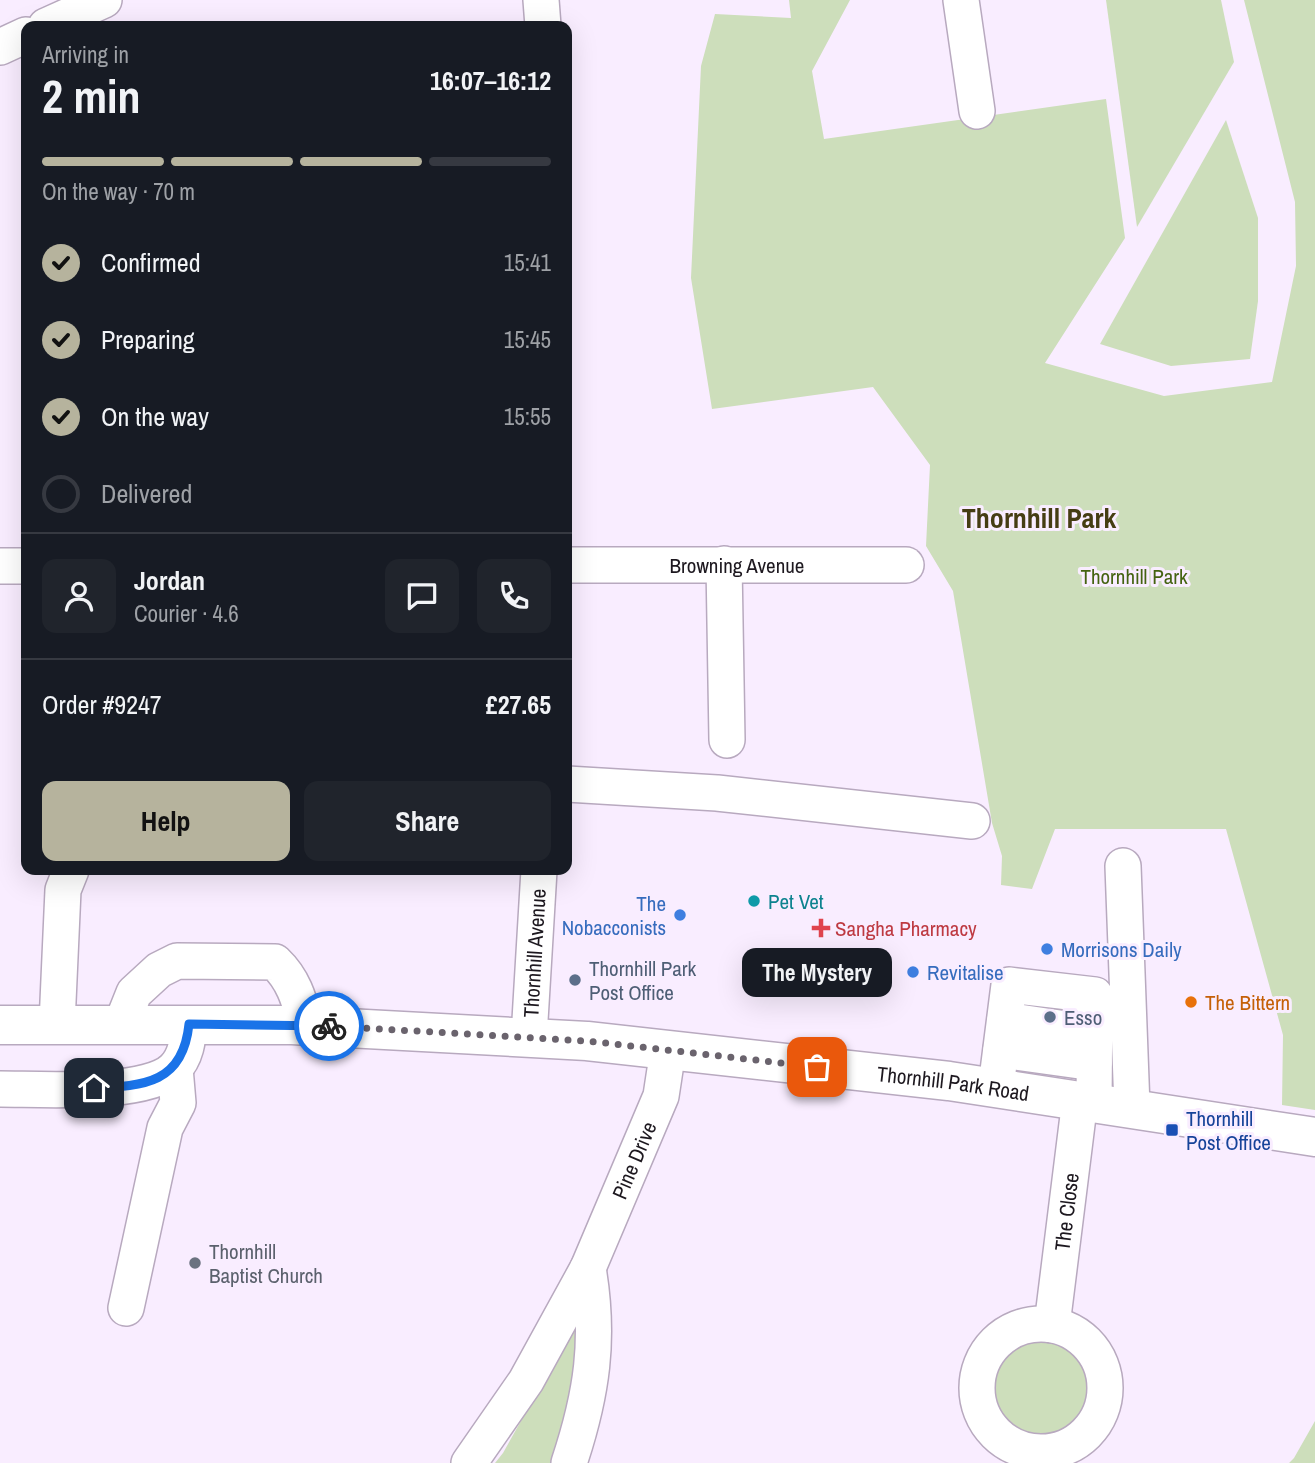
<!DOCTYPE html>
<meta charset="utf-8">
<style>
:root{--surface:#171b24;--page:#20242c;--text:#f1f3f6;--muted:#9ea1a6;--line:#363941;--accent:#b6b39d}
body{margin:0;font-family:"Archivo Narrow",sans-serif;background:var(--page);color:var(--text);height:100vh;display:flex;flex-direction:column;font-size:26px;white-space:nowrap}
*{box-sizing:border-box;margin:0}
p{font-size:23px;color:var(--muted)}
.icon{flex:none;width:38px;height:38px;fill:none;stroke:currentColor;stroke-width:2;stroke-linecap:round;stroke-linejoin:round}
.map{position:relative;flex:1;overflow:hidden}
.side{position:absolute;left:21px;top:21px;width:551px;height:854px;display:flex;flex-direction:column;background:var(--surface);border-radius:14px;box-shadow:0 7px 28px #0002}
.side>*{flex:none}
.pin{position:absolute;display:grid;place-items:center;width:60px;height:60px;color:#fff;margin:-30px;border-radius:14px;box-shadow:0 4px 10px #0006}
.courier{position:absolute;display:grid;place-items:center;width:70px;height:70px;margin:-35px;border:5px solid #1a73e8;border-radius:50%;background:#fff;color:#222;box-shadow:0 2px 9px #0007}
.bubble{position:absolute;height:49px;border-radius:14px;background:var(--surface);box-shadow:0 7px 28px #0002;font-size:23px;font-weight:800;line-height:49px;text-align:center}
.head em{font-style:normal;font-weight:800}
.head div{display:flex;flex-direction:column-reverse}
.head{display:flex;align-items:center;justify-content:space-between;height:119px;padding:0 21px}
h1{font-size:46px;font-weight:800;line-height:52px}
.bar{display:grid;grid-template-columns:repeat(4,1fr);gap:10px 7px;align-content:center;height:84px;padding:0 21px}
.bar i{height:9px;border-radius:5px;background:var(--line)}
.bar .on{background:var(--accent)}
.bar p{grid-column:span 4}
.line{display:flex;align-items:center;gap:18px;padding:0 21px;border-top:2px solid var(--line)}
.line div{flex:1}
.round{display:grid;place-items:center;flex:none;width:74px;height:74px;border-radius:14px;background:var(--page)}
ol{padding:0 21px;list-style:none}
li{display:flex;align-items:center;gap:21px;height:77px}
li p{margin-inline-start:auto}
li .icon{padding:7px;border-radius:50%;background:var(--accent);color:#111;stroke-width:4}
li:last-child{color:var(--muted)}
li i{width:38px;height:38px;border:4px solid var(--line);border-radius:50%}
.action{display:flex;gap:14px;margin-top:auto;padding:14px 21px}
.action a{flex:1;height:80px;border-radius:14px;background:var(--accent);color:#111;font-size:28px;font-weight:800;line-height:80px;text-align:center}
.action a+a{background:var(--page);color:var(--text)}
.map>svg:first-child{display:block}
</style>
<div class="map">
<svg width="1315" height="1463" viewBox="0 0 1315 1463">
<rect width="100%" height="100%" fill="#f9edff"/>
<!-- green -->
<g fill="#cddebb">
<polygon points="789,0 850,0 812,71 824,139 1106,99 1125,238 1045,363 1164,396 1272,382 1296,266 1295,202 1244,0 1315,0 1315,1110 1282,1105 1283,1035 1226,829 1055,829 1032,889 1001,885 1002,856 992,823 953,591 926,546 930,465 873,387 712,409 691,278 701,66 715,14 791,18"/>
<polygon points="1106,0 1221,0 1234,62 1137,227"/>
<polygon points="1226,120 1258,218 1258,301 1250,359 1171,366 1100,344"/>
<polygon points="581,1314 565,1463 495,1463 503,1453"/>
<circle cx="1040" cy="1388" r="57"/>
<polygon points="1315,1421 1315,1463 1289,1463 1294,1458"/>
</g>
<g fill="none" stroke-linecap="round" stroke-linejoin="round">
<!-- minor casing -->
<g stroke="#b8a9bf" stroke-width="38">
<g id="minor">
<polyline points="541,0 543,26"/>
<polyline points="961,0 977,111"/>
<polyline points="46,26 104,0"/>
<polyline points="0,47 26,35"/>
<polyline points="724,564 727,740"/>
<path id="s1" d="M567,565H906"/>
<polyline points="0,566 26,566"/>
<polyline points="567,784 717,793 972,821"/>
<polyline points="1123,866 1132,1107"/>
<polyline points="1005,1020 1094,1033"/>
<path d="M122,1023L134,993L159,970L177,961L275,962C294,980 299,1000 306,1025"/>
<polyline points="57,1024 63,890 71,870"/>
<path id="s2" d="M529,1037L539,870"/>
<polyline points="1001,1050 1094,1063"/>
<polyline points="996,1087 1009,985 1095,995 1094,1102"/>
<path d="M0,1089C41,1089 145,1096 174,1069C186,1057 188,1040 189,1024"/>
<polyline points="126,1308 165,1128 178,1103 175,1068"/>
<circle cx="1041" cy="1388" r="64"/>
<path id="s3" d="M1052,1325L1080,1100"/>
<path id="s4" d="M469,1463L526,1381L588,1268L661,1096L668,1050"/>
<path d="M569,1463C592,1394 600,1339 588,1268"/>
</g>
</g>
<!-- major casing -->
<g stroke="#b8a9bf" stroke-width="41">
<g id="major">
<path id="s5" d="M0,1025H292L587,1041L949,1081L1315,1137"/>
</g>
</g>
<!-- minor -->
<use href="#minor" stroke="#fff" stroke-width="35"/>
<!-- major -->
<use href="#major" stroke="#fff" stroke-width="38"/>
</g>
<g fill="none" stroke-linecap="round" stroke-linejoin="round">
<!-- done -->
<polyline stroke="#6a636d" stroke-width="7" stroke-dasharray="0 12.6" points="329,1026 587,1041 817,1067"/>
<!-- route -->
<path stroke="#1a73e8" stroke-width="9" d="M94,1088C145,1086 183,1083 189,1024L329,1026"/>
</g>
<!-- markers -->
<circle fill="#0f9aa8" stroke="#f9edff" stroke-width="2.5" cx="754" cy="901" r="7"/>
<g fill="#3f7fe0" stroke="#f9edff" stroke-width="2.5">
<circle cx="680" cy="915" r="7"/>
<circle cx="1047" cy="949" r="7"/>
<circle cx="913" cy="972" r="7"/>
</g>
<path fill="#e0444e" stroke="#f9edff" stroke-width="2.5" d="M817.5 917.5h7v7h7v7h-7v7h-7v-7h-7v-7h7z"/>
<g fill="#5c6f8a" stroke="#f9edff" stroke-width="2.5">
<circle cx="575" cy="980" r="7"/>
<circle cx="1050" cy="1017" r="7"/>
</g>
<circle fill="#e8710a" stroke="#f9edff" stroke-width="2.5" cx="1191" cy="1002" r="7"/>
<rect fill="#1a4fb4" stroke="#f9edff" stroke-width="2.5" x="1165" y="1123" width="14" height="14" rx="3.5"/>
<circle fill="#6b7280" stroke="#f9edff" stroke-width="2.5" cx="195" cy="1263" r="7"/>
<g text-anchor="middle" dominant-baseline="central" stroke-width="6" stroke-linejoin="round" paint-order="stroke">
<!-- street labels -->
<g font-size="21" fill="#1d181f" stroke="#f9edff">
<text stroke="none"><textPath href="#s1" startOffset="170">Browning Avenue</textPath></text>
<text stroke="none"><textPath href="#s2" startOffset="84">Thornhill Avenue</textPath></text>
<text stroke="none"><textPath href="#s5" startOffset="956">Thornhill Park Road</textPath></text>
<text stroke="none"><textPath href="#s4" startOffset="346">Pine Drive</textPath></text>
<text stroke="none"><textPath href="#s3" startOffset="114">The Close</textPath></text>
</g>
<!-- park labels -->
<g font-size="21" fill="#446311" stroke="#f9edff">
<text x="1134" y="576">Thornhill Park</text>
</g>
<!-- culture labels -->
<g font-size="21" fill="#0d838f" stroke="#f9edff" text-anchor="start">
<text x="768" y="901">Pet Vet</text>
</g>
<!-- shop labels -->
<g font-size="21" fill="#366cbe" stroke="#f9edff" text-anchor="start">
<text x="666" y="903" text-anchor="end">The<tspan x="666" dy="24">Nobacconists</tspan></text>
<text x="1061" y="949">Morrisons Daily</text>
<text x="927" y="972">Revitalise</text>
</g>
<!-- health labels -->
<g font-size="21" fill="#be3a42" stroke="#f9edff" text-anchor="start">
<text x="835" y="928">Sangha Pharmacy</text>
</g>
<!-- service labels -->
<g font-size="21" fill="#4e5e75" stroke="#f9edff" text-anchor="start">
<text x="589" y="968">Thornhill Park<tspan x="589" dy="24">Post Office</tspan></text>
<text x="1064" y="1017">Esso</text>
</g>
<!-- food labels -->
<g font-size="21" fill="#c56008" stroke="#f9edff" text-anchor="start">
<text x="1205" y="1002">The Bittern</text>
</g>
<!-- transit labels -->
<g font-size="21" fill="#164399" stroke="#f9edff" text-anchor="start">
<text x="1186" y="1118">Thornhill<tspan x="1186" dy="24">Post Office</tspan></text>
</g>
<!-- worship labels -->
<g font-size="21" fill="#5b616d" stroke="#f9edff" text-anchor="start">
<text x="209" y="1251">Thornhill<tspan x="209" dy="24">Baptist Church</tspan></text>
</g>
<!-- district labels -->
<g font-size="28" font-weight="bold" fill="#453d13" stroke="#f9edff">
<text x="1039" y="518">Thornhill Park</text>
</g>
</g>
</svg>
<div class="pin" style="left:817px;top:1067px;background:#ea580c"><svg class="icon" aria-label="bag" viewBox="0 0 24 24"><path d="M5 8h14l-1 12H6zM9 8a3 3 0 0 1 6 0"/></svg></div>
<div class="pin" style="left:94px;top:1088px;background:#1f2937"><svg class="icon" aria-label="home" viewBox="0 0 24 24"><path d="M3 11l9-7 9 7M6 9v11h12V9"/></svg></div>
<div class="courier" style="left:329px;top:1026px"><svg class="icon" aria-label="bike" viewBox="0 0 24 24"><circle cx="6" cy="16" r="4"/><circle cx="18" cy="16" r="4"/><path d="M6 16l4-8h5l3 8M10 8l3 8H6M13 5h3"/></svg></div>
<div class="bubble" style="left:742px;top:948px;width:150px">The Mystery</div>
<section class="side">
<div class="head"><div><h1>2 min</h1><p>Arriving in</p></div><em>16:07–16:12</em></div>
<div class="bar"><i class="on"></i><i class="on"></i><i class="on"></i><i></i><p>On the way · 70 m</p></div>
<ol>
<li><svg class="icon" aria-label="check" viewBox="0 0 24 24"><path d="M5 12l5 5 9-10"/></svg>Confirmed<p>15:41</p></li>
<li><svg class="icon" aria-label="check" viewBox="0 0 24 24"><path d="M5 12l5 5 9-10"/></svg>Preparing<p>15:45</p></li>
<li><svg class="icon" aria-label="check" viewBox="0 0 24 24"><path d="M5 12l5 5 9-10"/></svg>On the way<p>15:55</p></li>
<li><i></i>Delivered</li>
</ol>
<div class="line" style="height:126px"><a class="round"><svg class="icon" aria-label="person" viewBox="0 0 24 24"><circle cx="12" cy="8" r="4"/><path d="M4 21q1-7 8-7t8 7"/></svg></a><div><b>Jordan</b><p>Courier · 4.6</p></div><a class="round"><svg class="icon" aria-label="chat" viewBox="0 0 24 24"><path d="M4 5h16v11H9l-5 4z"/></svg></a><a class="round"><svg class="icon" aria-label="phone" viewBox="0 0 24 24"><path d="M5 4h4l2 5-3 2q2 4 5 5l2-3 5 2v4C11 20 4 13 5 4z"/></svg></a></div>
<div class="line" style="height:91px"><div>Order #9247</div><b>£27.65</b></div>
<div class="action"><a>Help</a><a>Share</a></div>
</section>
</div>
